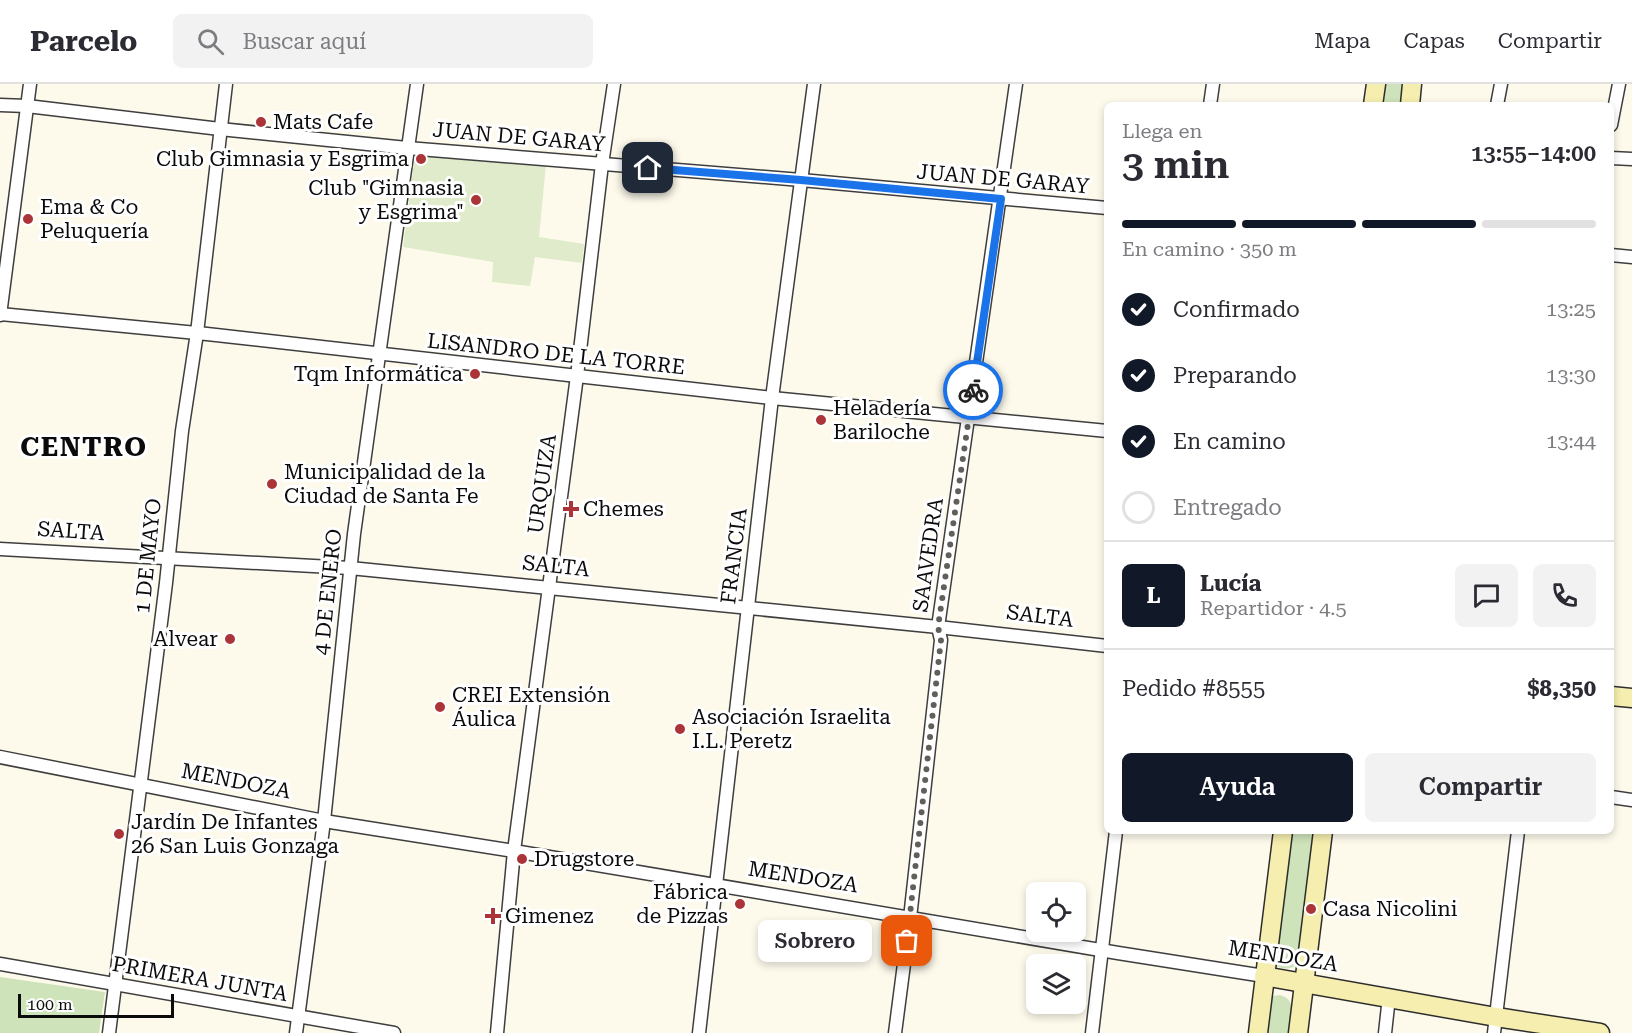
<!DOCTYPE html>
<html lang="es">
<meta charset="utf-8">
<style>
:root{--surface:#fff;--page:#f2f2f3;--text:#2b2b33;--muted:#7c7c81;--line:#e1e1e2;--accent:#111827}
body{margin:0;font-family:"Roboto Serif",serif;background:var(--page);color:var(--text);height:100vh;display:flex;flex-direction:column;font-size:22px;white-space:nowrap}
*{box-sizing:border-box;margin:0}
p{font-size:20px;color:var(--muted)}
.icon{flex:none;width:33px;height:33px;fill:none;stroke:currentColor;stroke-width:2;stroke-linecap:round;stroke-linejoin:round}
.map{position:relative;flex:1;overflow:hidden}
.side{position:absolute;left:1104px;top:18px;width:510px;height:732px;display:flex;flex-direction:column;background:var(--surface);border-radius:9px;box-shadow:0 3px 9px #0003}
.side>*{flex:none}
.fabs{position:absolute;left:1026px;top:798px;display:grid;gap:12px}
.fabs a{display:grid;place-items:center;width:60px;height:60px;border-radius:9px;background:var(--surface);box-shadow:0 3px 9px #0003;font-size:30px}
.scale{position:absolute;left:18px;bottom:15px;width:156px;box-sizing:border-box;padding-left:6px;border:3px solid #0b0b0b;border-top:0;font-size:16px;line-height:21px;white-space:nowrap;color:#0b0b0b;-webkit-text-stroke:4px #fff;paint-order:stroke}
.pin{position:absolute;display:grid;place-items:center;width:51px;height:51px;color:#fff;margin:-26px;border-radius:12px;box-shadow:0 3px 9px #0006}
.courier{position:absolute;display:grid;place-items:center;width:60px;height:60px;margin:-30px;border:4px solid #1a73e8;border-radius:50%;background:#fff;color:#222;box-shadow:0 2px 8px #0007}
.bubble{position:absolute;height:42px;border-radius:9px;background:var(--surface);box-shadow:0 3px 9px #0003;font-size:20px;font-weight:600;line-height:42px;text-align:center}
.head em{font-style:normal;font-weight:600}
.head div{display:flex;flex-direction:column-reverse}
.head{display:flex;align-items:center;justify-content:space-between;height:102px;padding:0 18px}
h1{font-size:39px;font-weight:600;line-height:45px}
.bar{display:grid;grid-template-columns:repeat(4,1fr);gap:9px 6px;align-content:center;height:72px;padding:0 18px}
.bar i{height:8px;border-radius:4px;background:var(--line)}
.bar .current{background:var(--accent)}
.bar p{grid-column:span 4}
.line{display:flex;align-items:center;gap:15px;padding:0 18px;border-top:2px solid var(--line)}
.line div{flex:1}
.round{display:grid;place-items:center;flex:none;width:63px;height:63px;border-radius:9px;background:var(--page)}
ol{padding:0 18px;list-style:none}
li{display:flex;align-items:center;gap:18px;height:66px}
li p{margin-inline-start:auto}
li .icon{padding:6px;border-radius:50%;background:var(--accent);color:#fff;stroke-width:4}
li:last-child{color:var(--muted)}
li i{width:33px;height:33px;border:3px solid var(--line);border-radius:50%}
.primary-button{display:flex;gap:12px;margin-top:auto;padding:12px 18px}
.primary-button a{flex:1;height:69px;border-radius:9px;background:var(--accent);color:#fff;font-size:24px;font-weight:600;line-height:69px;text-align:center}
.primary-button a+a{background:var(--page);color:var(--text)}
header{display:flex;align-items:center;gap:36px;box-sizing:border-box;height:84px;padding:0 30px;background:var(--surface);border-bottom:2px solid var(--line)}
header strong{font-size:28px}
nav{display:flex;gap:33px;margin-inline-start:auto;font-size:21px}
.search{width:420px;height:54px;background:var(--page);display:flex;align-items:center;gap:15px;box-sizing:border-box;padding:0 21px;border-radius:9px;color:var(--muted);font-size:22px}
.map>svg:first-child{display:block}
</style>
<header>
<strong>Parcelo</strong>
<div class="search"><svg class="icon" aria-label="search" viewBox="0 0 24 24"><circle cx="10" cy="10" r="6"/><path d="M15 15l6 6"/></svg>Buscar aquí</div>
<nav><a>Mapa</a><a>Capas</a><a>Compartir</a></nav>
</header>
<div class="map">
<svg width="1632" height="949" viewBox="0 0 1632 949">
<rect width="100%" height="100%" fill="#fdfaec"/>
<!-- green -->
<g fill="#cee3ba">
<polygon points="1384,0 1405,0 1403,21 1382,21"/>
<path d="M1289,747H1315L1297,881C1290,886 1282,885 1274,881Z"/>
<polygon points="0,893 105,908 99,949 0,949"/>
<path d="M1280,911C1298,916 1291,934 1289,949H1266L1269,915L1273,912Z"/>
</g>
<!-- pitch -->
<polygon fill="#dfebca" points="415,70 546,80 539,153 584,160 582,179 535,173 530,202 492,198 493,178 403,163"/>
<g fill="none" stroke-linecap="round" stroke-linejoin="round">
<!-- street casing -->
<g stroke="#3e3e3e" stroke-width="15">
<g id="street">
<polyline points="0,21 27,22 220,45 407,64 801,96 1107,124"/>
<polyline points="1210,21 1213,0"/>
<polyline points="1497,21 1501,0"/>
<polyline points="1611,41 1619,0"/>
<polyline points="1611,74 1632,75"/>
<polyline points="1611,171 1632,173"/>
<polyline points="0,230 207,250 772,314 1107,347"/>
<polyline points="0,231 30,0"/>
<polyline points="0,465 350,484 938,543 1107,562"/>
<polyline points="0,673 324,737 514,767 1118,869 1264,892"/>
<polyline points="1611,713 1632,716"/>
<polyline points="0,880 394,949"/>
<polyline points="109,949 166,499 182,347 197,249 226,0"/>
<polyline points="296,949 324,737 354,450 417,0"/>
<polyline points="497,949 514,767 577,292 602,80 614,0"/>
<polyline points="699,949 772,314 814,0"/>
<polyline points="895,949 910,834 941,556 938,543 1016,0"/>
<polyline points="1092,949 1116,747"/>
<polyline points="1385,949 1389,913"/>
<polyline points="1494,949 1518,747"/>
</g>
</g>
<!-- secondary casing -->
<g stroke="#2d2d2d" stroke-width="21">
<g id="secondary">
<polyline points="1373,21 1376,0"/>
<polyline points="1410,21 1412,0"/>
<polyline points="1611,612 1632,614"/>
<polyline points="1264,892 1496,933 1600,949"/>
<polyline points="1258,949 1283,747"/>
<polyline points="1298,949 1323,747"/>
</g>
</g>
<!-- street -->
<use href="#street" stroke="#fff" stroke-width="12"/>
<!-- secondary -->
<use href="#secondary" stroke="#f5eeae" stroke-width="18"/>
</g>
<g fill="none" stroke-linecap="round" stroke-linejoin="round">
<!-- done -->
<polyline stroke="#605f5a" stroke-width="6" stroke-dasharray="0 10.8" points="907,857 941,556 938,543 973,306"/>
<!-- route -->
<polyline stroke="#1a73e8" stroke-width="8" points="648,84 801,96 1001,115 973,306"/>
</g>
<!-- markers -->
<g fill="#aa3438" stroke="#fff" stroke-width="2">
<circle cx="261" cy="38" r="6"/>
<circle cx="421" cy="75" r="6"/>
<circle cx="476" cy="116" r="6"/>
<circle cx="28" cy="135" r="6"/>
<circle cx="475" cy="290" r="6"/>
<circle cx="821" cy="336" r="6"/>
<circle cx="272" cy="400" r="6"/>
<path d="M568 416h6v6h6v6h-6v6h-6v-6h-6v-6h6z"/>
<circle cx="230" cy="555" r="6"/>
<circle cx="440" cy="623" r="6"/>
<circle cx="680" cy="645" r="6"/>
<circle cx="119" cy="750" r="6"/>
<circle cx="522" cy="775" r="6"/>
<circle cx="740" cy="820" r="6"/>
<circle cx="1311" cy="825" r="6"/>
<path d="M490 823h6v6h6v6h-6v6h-6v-6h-6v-6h6z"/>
</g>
<g text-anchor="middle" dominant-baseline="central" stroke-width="6" stroke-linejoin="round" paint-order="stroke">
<!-- poi labels -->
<g font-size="21" fill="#0b0b0b" stroke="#fff" text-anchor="start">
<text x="273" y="38">Mats Cafe</text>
<text x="409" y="75" text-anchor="end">Club Gimnasia y Esgrima</text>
<text x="464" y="104" text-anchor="end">Club "Gimnasia<tspan x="464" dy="24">y Esgrima"</tspan></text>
<text x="40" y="123">Ema &amp; Co<tspan x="40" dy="24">Peluquería</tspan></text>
<text x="463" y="290" text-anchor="end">Tqm Informática</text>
<text x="833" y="324">Heladería<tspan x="833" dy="24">Bariloche</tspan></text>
<text x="284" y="388">Municipalidad de la<tspan x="284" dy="24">Ciudad de Santa Fe</tspan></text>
<text x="583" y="425">Chemes</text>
<text x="218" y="555" text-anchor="end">Alvear</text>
<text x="452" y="611">CREI Extensión<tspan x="452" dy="24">Áulica</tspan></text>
<text x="692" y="633">Asociación Israelita<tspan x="692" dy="24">I.L. Peretz</tspan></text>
<text x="131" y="738">Jardín De Infantes<tspan x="131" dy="24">26 San Luis Gonzaga</tspan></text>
<text x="534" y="775">Drugstore</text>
<text x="728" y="808" text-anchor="end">Fábrica<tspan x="728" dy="24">de Pizzas</tspan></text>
<text x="1323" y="825">Casa Nicolini</text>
<text x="505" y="832">Gimenez</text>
</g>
<!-- street labels -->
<g font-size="21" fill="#0b0b0b" stroke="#fff">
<text transform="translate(519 53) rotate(5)">JUAN DE GARAY</text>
<text transform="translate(1003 95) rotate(5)">JUAN DE GARAY</text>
<text transform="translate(556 270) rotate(6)">LISANDRO DE LA TORRE</text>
<text transform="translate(542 400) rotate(-82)">URQUIZA</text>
<text transform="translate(71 447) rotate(4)">SALTA</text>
<text transform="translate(928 471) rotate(-82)">SAAVEDRA</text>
<text transform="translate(148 472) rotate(-84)">1 DE MAYO</text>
<text transform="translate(734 472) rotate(-83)">FRANCIA</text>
<text transform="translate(556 482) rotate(6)">SALTA</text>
<text transform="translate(328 508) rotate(-84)">4 DE ENERO</text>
<text transform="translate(1040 532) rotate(7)">SALTA</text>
<text transform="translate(236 697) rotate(11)">MENDOZA</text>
<text transform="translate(803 793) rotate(9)">MENDOZA</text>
<text transform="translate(1283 872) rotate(9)">MENDOZA</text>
<text transform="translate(200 895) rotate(10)">PRIMERA JUNTA</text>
</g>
<!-- district labels -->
<g font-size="27" font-weight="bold" letter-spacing="1.5" fill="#0b0b0b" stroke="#fff">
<text x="84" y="363">CENTRO</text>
</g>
</g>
</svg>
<div class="fabs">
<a><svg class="icon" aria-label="locate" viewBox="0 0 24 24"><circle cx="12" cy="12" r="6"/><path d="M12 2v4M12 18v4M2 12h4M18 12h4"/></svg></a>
<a><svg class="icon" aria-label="layers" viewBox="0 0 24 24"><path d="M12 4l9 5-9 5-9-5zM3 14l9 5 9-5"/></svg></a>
</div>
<div class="scale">100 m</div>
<div class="pin" style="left:907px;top:857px;background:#ea580c"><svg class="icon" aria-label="bag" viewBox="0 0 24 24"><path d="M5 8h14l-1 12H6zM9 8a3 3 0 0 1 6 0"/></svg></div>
<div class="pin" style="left:648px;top:84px;background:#1f2937"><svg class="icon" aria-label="home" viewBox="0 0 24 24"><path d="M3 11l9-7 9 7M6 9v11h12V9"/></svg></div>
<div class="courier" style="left:973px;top:306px"><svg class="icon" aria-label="bike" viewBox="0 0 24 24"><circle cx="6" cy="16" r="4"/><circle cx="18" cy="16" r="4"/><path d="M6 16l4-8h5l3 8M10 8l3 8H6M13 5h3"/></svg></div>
<div class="bubble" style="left:758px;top:836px;width:114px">Sobrero</div>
<section class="side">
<div class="head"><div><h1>3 min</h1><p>Llega en</p></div><em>13:55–14:00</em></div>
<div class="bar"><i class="current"></i><i class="current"></i><i class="current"></i><i></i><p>En camino · 350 m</p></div>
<ol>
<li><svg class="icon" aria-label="check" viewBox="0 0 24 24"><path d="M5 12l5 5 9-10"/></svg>Confirmado<p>13:25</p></li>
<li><svg class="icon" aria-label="check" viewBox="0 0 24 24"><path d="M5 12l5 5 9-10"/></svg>Preparando<p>13:30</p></li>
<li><svg class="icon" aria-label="check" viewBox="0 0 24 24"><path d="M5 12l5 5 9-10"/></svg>En camino<p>13:44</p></li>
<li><i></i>Entregado</li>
</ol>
<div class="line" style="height:108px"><b class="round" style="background:var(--accent);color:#fff">L</b><div><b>Lucía</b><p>Repartidor · 4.5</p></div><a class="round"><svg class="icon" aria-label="chat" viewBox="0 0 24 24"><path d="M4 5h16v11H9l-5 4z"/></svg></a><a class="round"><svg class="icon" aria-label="phone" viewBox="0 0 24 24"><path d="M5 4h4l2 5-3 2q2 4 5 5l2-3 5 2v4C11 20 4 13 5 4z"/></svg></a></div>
<div class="line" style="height:78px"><div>Pedido #8555</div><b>$8,350</b></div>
<div class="primary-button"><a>Ayuda</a><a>Compartir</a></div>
</section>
</div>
